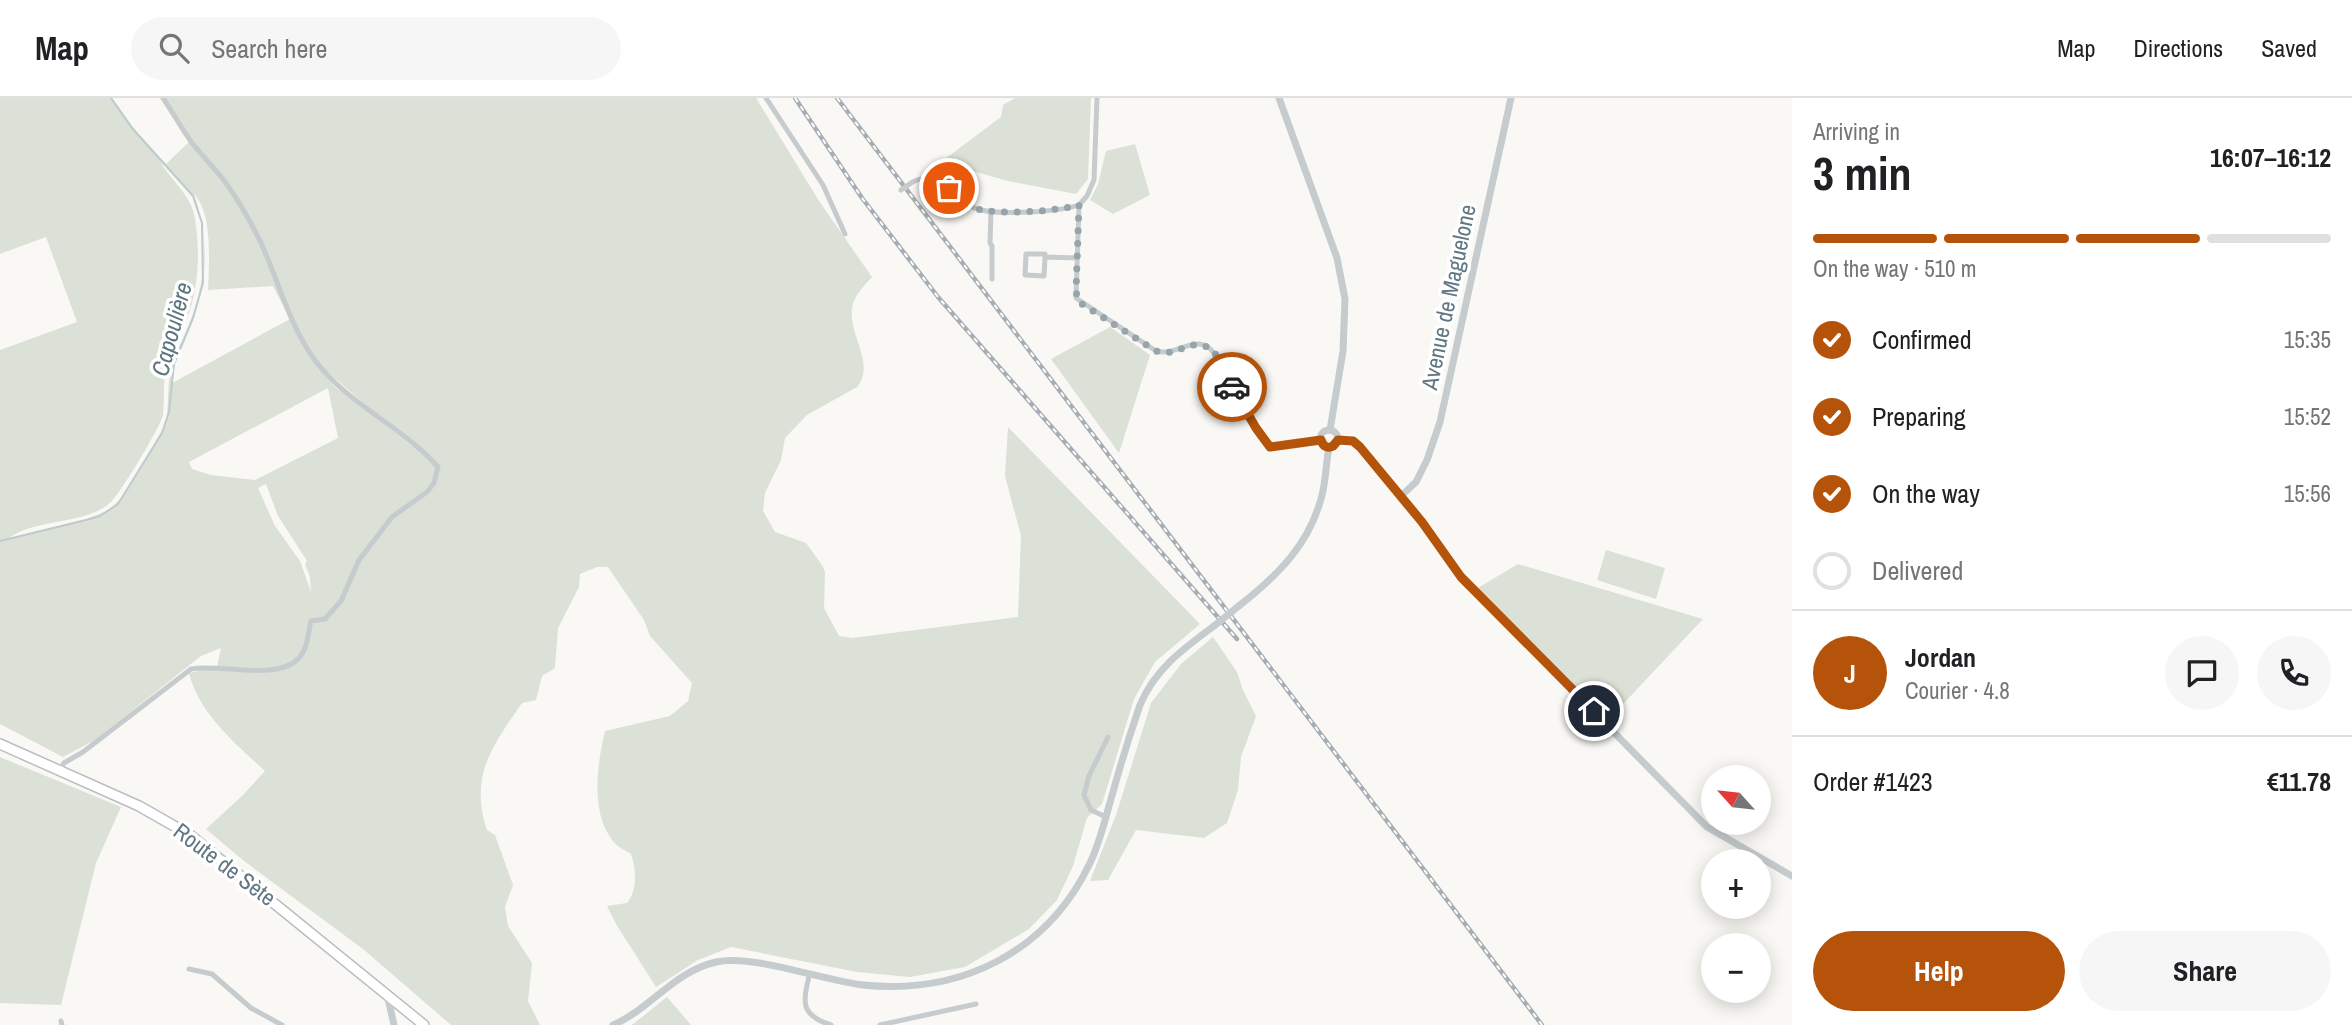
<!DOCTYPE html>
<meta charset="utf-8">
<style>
:root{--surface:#fff;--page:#f6f6f6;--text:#202124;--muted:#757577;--line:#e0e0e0;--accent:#b45309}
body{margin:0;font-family:"Archivo Narrow",sans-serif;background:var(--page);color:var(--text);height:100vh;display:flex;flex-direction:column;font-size:26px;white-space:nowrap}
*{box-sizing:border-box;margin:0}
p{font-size:23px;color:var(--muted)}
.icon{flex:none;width:38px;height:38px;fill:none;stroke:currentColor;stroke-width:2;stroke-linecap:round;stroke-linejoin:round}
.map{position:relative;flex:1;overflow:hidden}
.details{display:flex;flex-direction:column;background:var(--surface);width:560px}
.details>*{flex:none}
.needle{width:46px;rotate:297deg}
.buttons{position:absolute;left:1701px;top:667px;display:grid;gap:14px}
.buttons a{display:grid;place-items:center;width:70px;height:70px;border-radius:50%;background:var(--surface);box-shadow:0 4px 18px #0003;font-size:35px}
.pin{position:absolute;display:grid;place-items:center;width:60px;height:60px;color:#fff;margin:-30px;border:4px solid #fff;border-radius:50%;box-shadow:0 2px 7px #0007}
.courier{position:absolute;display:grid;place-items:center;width:70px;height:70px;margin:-35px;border:5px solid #b45309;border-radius:50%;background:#fff;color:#222;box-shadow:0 2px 9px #0007}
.head em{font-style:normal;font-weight:800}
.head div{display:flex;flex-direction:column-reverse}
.head{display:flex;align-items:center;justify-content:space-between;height:119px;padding:0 21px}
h1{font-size:46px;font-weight:800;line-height:52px}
.bar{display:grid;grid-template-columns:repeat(4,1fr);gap:10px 7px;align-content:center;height:84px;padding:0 21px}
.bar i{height:9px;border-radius:5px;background:var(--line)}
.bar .current{background:var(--accent)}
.bar p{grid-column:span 4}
.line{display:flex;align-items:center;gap:18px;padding:0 21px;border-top:2px solid var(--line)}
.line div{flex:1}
.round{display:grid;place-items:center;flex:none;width:74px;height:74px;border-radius:37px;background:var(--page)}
ol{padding:0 21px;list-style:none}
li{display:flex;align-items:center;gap:21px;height:77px}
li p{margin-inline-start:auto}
li .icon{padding:7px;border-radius:50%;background:var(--accent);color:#fff;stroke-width:4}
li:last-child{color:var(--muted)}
li i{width:38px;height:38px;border:4px solid var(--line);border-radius:50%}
.button{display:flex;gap:14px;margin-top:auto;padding:14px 21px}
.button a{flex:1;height:80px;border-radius:42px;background:var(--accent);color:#fff;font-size:28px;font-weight:800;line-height:80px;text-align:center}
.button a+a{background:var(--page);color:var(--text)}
header{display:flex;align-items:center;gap:42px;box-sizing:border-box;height:98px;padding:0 35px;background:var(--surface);border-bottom:2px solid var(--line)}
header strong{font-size:33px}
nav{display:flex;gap:38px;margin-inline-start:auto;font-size:24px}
.search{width:490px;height:63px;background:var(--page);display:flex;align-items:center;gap:18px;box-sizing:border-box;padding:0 24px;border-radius:38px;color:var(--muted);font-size:26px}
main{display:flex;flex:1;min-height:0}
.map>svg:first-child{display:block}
</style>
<header>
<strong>Map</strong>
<div class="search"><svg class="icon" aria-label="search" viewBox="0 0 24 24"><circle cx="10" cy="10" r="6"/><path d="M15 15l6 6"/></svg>Search here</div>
<nav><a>Map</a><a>Directions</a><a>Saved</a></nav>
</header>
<main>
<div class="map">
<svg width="1792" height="927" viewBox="0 0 1792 927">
<rect width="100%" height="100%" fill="#f9f8f5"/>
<!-- green -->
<g fill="#dbe1d6" fill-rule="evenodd">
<path d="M0,0H112L136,33L166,66L189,44L164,0H756L819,103L872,179C865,187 856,195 853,206C845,234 877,265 857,289L807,317L785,340L781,362L765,395L763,413L775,434L806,445L822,467L825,474L824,510L839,538L852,540L1018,519L1021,438L1005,378L1008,329L1200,526L1155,564L1134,601L1102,706L1087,720L1073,768L1057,802L1029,831L965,869L910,879L857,874L731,849L698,862L656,889L616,826L607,808L627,805C638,792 636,771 631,756C625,752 617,749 613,743C590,714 597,667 605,633L670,618L688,603L692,585L650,538L644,522L608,469H597L580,476L579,489L558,530L555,570L542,578L536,602L522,605C492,649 469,677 487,732L495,737L513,787L505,809L508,828L532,865L528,903L540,927H451L363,851L244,763L206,731L243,697L265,673C236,646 199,616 189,575L217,569L221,550L201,558L95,642L63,659L0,626V252L77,224L46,139L0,156ZM160,63C170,73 182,83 190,94C211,126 205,185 192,219C186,236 177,251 172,268C166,287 170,308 165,327L125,396L109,412L87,421L9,440C36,420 89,427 112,403C121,394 161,328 163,317C165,301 162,284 167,269C173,250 183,233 189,215C199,186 200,151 195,121C192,97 170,82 160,63ZM194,96C213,116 209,164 208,192L273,188L290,221L172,285C172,265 183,247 190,229C209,184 209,140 194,96ZM323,270L418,352L333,287ZM328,290L338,340L255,382L211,377L192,371L189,364ZM266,386L278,418L307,463L305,466L310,479L311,494L300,463L275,428L258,390Z"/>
<polygon points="1015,0 1091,0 1088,81 1076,96 1008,83 941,64 1001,19 1003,7"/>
<polygon points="1135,46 1150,97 1113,116 1090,102 1098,86 1106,53"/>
<polygon points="1110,229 1150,257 1119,355 1051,261"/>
<polygon points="1606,452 1665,470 1656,501 1597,482"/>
<polygon points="1518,466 1703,521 1608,622 1476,491"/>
<polygon points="1213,539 1237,574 1243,592 1256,618 1241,659 1238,692 1227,725 1204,740 1136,732 1108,782 1090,783 1116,717 1151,605 1181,566"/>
<polygon points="0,659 121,709 96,765 61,907 0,905"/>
<polygon points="667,899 691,927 632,927"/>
</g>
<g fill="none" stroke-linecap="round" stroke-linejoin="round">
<!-- stream -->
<polyline stroke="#bccbce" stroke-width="2" points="0,443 86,422 100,418 118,406 162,335 169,314 174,266 193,220 203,185 202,125 193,98 132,30 111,0"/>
<!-- primary casing -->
<g stroke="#b9bec1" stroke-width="12">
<polyline id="primary" points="0,646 139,708 190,737 424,927"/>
</g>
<!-- minor -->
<g stroke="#c6cbce" stroke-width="5">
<polyline points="766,0 823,87 845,136"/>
<path d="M1097,0L1094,82L1087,98L1079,107L1076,200L1156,253C1177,259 1198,233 1214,255L1256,330L1271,349L1321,342"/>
<path d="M911,85C940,67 956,107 981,112C1003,117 1058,114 1079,107"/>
<polyline points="991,113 990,145 992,148 992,181"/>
<polyline points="1045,159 1045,156 1026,156 1025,177 1044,178 1045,159 1077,160"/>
<path d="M60,672L64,665L83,654L191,571C219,565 277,584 299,560C308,550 308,535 311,523L325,521L341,503L359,462L392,419L427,394L434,385L438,369C402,328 347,306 314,261C289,226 279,184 261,145C251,124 237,100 223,81C213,69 202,57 192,45C182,31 173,15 163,0"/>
<polyline points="1106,719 1091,712 1084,697 1089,678 1108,639"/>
<polyline points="189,871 212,876 251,910 282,927"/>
<path d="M809,878C803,905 800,917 831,927"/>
<polyline points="61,923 62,927"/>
<polyline points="880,927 976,906"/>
</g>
<!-- tertiary -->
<g stroke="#c6cbce" stroke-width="7">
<polyline points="1279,0 1337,160 1345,201 1343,253 1330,332"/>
<circle cx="1329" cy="341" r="9"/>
<polyline points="1338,343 1353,343 1360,349 1422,424 1461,479 1707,729 1792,778"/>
<polyline points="1401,398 1416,384 1427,362 1440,324 1511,0"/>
<path d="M1240,507C1278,477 1310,446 1322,397C1326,382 1326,365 1329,349"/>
<polyline points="387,896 394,927"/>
<path d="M613,927C652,910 673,874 716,864C753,856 821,882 863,887C960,897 1047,855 1090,765C1101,742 1106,717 1113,694C1121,665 1130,636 1140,607C1155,571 1183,551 1214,528"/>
</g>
<!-- primary -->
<use href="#primary" stroke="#fff" stroke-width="9"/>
<!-- rail casing -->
<g stroke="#a6aeb3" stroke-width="4.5">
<g id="rail">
<polyline points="795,0 862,100 938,199 1237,541"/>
<polyline points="837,0 1542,927"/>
</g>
</g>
<!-- rail -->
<use href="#rail" stroke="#fff" stroke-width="2" stroke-dasharray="5" stroke-linecap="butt"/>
<!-- minor-bridge -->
<polyline stroke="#c6cbce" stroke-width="5" points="901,92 911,85"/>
<!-- tertiary-bridge -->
<polyline stroke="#c6cbce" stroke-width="7" points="1214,528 1240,507"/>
</g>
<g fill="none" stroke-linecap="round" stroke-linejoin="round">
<!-- done -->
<path stroke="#96a4ab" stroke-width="7" stroke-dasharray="0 12.6" d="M949,90C958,97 964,106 975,110C995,118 1058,113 1079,107L1076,194L1079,204L1156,253C1166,256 1173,254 1183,250C1215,237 1220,265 1232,289"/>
<!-- route -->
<path stroke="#b45309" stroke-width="9" d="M1232,289L1256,330L1270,349L1321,342C1323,348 1327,351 1333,348L1338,342L1353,343L1360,349L1422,424L1461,479L1594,613"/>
</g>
<g text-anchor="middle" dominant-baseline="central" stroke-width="7" stroke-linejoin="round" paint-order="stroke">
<!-- street labels -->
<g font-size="23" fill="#617783" stroke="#fff">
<text transform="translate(1448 199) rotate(-78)">Avenue de Maguelone</text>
<text transform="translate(225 766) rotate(37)">Route de Sète</text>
</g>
<!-- water labels -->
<g font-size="24" font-style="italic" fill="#5b777e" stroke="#fff">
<text transform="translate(171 231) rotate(-75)">Capoulière</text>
</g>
</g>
</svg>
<div class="buttons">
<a><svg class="needle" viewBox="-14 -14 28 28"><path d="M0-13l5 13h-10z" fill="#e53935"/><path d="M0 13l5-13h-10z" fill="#757577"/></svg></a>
<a>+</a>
<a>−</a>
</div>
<div class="pin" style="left:949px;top:90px;background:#ea580c"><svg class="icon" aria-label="bag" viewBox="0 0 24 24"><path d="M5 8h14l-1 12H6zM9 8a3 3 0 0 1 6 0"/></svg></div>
<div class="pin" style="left:1594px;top:613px;background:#1f2937"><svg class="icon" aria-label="home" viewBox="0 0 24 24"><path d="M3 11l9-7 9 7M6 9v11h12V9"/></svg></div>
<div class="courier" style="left:1232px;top:289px"><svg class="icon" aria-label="car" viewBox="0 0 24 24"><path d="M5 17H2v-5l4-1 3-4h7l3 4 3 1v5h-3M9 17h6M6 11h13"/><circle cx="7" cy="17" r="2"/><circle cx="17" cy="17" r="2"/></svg></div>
</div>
<section class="details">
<div class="head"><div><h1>3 min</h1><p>Arriving in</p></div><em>16:07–16:12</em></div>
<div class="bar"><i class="current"></i><i class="current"></i><i class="current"></i><i></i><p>On the way · 510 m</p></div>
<ol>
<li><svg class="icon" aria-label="check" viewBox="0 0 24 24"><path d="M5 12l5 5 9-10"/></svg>Confirmed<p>15:35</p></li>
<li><svg class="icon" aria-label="check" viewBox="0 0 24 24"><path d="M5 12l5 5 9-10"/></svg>Preparing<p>15:52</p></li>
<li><svg class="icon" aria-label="check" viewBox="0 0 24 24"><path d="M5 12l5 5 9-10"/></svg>On the way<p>15:56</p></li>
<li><i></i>Delivered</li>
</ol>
<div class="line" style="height:126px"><b class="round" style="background:var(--accent);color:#fff">J</b><div><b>Jordan</b><p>Courier · 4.8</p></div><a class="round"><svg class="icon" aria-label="chat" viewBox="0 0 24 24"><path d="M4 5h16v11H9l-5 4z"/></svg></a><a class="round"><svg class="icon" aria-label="phone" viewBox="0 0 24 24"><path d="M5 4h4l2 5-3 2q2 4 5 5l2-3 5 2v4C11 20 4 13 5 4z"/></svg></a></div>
<div class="line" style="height:91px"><div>Order #1423</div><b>€11.78</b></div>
<div class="button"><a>Help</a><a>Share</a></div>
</section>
</main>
